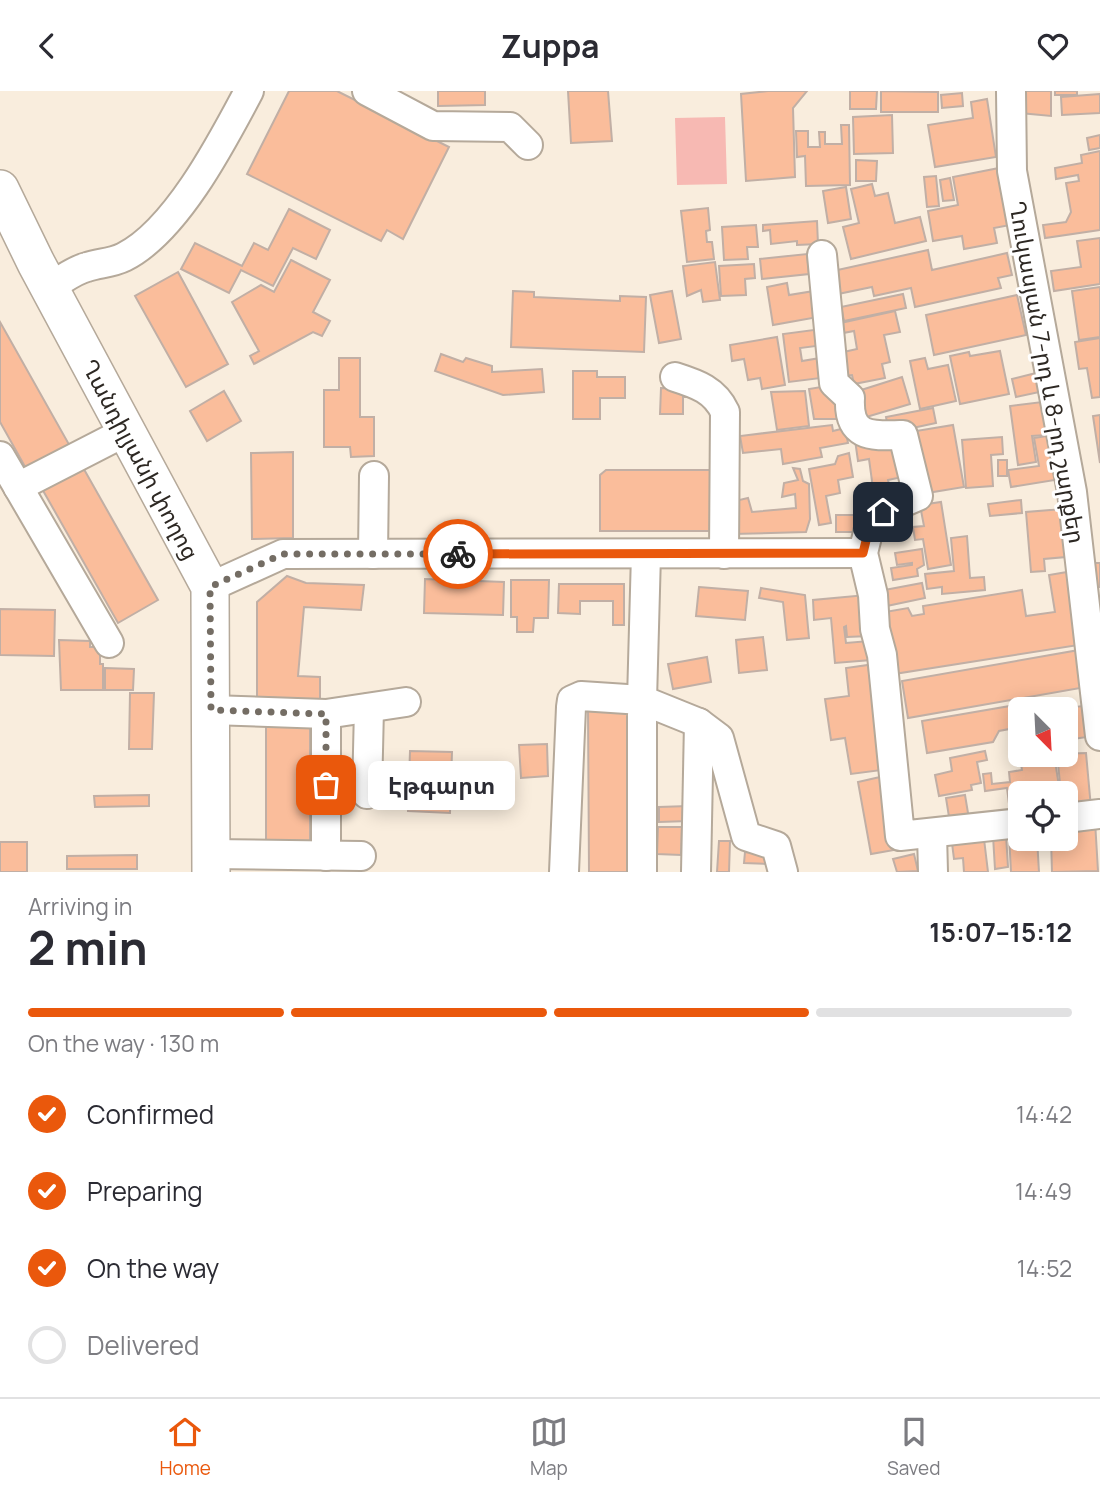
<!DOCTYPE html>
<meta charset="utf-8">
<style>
:root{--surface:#fff;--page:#f2f2f3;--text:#2b2b33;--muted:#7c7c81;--line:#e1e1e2;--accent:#ea580c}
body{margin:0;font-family:Manrope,"Noto Sans Armenian",sans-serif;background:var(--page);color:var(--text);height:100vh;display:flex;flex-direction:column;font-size:26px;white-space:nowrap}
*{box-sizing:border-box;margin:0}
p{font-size:23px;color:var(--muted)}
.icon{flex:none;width:38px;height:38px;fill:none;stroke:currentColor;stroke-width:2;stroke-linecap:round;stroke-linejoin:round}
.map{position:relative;height:781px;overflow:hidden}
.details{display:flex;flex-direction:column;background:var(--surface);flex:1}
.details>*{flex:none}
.needle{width:46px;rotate:156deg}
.controls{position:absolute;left:1008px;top:606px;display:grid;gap:14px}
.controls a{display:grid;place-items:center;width:70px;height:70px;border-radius:10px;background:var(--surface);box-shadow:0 4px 18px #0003;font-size:35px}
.pin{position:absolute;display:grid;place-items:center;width:60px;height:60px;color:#fff;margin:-30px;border-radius:14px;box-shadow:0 4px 10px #0006}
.courier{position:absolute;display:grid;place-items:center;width:70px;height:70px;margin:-35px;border:5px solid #ea580c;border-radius:50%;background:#fff;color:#222;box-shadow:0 2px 9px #0007}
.bubble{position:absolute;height:49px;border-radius:10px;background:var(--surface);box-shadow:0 4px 18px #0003;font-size:23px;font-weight:700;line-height:49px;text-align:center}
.head em{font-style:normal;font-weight:700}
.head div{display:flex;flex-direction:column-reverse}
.head{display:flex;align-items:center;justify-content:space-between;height:119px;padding:0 28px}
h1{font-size:46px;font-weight:700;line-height:52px}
.bar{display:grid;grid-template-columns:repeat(4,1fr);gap:10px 7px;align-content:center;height:84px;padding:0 28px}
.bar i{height:9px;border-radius:5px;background:var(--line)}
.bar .on{background:var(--accent)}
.bar p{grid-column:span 4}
ol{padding:0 28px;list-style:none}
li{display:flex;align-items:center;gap:21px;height:77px}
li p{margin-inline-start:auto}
li .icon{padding:7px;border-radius:50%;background:var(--accent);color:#fff;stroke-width:4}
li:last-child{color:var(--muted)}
li i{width:38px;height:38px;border:4px solid var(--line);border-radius:50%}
header{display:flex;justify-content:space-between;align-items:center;height:91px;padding:0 28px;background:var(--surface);font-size:32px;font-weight:700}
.tabs{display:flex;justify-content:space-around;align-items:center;height:98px;border-top:2px solid var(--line);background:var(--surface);font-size:19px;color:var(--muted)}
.tabs a{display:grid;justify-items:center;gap:4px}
.tabs .on{color:var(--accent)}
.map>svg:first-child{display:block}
</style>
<header><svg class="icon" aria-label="back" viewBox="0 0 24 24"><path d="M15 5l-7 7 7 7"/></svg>Zuppa<svg class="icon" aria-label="heart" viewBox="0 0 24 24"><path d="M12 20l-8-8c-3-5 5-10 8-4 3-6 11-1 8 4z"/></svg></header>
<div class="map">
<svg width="1100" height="781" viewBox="0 0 1100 781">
<rect width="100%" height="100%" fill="#f9eddd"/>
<!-- green -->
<polygon fill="#f7b9b3" points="725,26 727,93 677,94 675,27"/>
<!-- building -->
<g fill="#fabd9b" stroke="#c1afa5" stroke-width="2">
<polygon points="289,0 337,0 449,56 403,148 387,139 381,150 247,83"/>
<polygon points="438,0 485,0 485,14 438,15"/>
<polygon points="568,0 608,0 612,50 571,52"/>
<polygon points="768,0 807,0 793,17 795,86 746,90 741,3"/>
<polygon points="850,0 877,0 876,18 850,18"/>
<polygon points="881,0 938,1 938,21 881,21"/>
<polygon points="1020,0 1051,0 1051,25 1020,22"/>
<rect x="1055" y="0" width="22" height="4"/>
<polygon points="962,2 963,15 942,17 941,4"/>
<polygon points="1100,3 1100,22 1062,24 1061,6"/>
<polygon points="987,8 996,66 935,76 928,34 973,27 971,11"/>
<polygon points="892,24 893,62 854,63 853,26"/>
<polygon points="841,34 849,34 850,94 806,95 805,65 797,66 796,40 808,40 808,56 820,56 819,41 825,41 825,53 842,53"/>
<polygon points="1100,44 1100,57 1089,59 1087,47"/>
<polygon points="1100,60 1100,139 1045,147 1043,134 1066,131 1071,121 1066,92 1079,90 1078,84 1056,88 1055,77 1082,72 1081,64"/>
<polygon points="856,69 877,70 876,90 856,90"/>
<polygon points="999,77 1010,134 994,137 997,152 964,158 962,145 933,150 928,120 958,114 953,86"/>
<polygon points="936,85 939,115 927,116 924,86"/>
<polygon points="950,87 954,109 943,110 940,89"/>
<polygon points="872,93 875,105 888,102 895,132 920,126 926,150 851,168 843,136 859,132 851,98"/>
<polygon points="846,96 851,128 828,132 823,100"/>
<polygon points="708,117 710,139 706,140 707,151 712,151 714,168 687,171 681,120"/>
<polygon points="289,118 330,139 316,168 293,157 273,195 241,179 229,202 181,178 195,152 242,175 254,152 268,159"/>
<polygon points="817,130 818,153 797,154 797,150 771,153 770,139 763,140 763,134"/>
<polygon points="756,134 758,156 747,156 748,168 724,169 722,136"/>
<polygon points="1100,147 1100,193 1054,200 1051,180 1081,176 1077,150"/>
<polygon points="928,159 932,179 1007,162 1012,184 998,187 1001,197 915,216 911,197 874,205 872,196 838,203 833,180"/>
<polygon points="807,163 809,183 762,188 760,168"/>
<polygon points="291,169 330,189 313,221 330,230 322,245 313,241 254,273 250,265 259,260 232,211 261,194 274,201"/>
<polygon points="715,171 720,209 703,211 701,199 687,205 683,175"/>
<polygon points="754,173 755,187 745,188 746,204 721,205 719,175"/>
<polygon points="178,181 228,273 186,296 135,205"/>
<polygon points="787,192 789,204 814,200 818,226 773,234 767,196"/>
<polygon points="1100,196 1100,246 1079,249 1072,200"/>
<polygon points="513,200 534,201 534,206 620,210 620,205 646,206 644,261 511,256"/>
<polygon points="672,200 681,248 659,252 650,204"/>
<polygon points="903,203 906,217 844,230 841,216"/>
<polygon points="1017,204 1026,244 934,264 926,224"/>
<polygon points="895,220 900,241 884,244 890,271 882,273 885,287 854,293 852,284 843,285 839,262 857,258 854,240 838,243 836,233"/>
<polygon points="0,231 71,357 28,381 0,331"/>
<polygon points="821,238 824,254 800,257 802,270 826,266 829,286 789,291 783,243"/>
<polygon points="777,246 785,294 762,298 760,287 748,289 744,268 732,270 730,254"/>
<polygon points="1100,247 1100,306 1092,307 1087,277 1079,278 1075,251"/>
<polygon points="1000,260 1009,303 960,313 950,265 969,261 970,265"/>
<polygon points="441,263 463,271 466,267 492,275 492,281 542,278 544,301 503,304 435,280"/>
<polygon points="339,267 360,267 360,326 374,326 374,365 351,366 350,356 324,356 324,299 339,299"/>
<polygon points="925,267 928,278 948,274 956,310 920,318 910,270"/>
<polygon points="573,280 597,280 597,286 625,286 625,307 600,307 600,328 573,328"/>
<polygon points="1040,281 1044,300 1016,306 1012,288"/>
<polygon points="902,286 910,313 863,327 855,301"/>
<polygon points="827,295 838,306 842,328 814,328 809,298"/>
<polygon points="661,297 692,298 692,306 683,306 683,323 660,323"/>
<polygon points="224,300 241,330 207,350 190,320"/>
<polygon points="805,300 809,335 777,339 771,301"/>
<polygon points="1042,311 1047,344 1032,345 1036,371 1018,374 1010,315"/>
<polygon points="933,317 936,332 889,342 886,326"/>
<polygon points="1100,324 1100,372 1093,325"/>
<polygon points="832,334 833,340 845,337 848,352 820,357 822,366 783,373 781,358 743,362 740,345"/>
<polygon points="953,334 964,396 927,402 916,340"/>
<polygon points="1053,344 1061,388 1011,396 1008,379 1039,375 1034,347"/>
<polygon points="1002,346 1003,363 991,364 993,395 966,397 962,349"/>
<polygon points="855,349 899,349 907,385 888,389 890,398 871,402 872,390 869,368 858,370"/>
<polygon points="293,361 293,447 252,448 251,362"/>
<polygon points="849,362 853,386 838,389 840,402 826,405 831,432 819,434 809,378 835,373 838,365"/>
<rect x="998" y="369" width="9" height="16"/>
<polygon points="81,373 158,509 118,532 41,396"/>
<polygon points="793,377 800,378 803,390 809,393 810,428 806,441 732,443 735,410 748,407 752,421 796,417 795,403 782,406 784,392 798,389"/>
<polygon points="606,379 715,379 715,440 600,440 600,384"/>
<polygon points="1021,409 1022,422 990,425 988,413"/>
<polygon points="941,411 951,474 928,478 923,448 915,449 913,436 924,435 920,414"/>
<polygon points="1063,418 1066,466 1044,468 1045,480 1031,481 1026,421"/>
<rect x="836" y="424" width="29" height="17"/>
<polygon points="967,445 970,487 984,486 985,499 942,503 942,496 927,498 925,483 954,480 951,447"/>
<polygon points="922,458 924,474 917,478 918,485 893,489 891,477 912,474 912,472 897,474 895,462"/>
<polygon points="1092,472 1100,472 1100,496 1094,496"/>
<polygon points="1073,480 1085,553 894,583 885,521 908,517 912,525 924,523 923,515 1022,499 1026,525 1055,521 1049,484"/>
<polygon points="287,485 306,492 364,494 361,519 304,516 298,585 320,586 320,609 257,606 257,511"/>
<polygon points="425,488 504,491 503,524 424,522"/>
<polygon points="511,489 549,489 548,527 534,527 533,541 517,541 517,526 511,526"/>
<polygon points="922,492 925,507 882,516 879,500"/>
<polygon points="559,493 624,493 624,534 613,534 613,510 580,510 580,523 558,522"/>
<polygon points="699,496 748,500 745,529 696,525"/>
<polygon points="761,497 805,504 809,547 787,549 783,511 759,507"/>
<polygon points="866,504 869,545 847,546 846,535 844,536 846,552 869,550 871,569 835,572 831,527 814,529 813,509"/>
<polygon points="0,518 55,519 54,565 0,564"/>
<polygon points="763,546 767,579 739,582 736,549"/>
<polygon points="59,549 90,550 90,556 100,556 100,573 103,573 103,599 61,599"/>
<polygon points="1079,559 1086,596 908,627 902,590"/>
<polygon points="707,566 711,591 673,598 668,573"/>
<polygon points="868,574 871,595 878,594 882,679 851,683 845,647 831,649 825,608 849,605 846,577"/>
<polygon points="105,577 134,578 133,599 105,599"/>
<polygon points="130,602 154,602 152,658 129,658"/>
<polygon points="588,615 629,615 630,781 589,781"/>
<polygon points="1010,615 1012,629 1020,627 1020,636 999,640 993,651 927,662 922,630"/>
<polygon points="1083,615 1087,646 1066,649 1066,618 1057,618"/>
<rect x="266" y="630" width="44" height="121"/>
<polygon points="547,653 548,685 521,687 519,654"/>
<polygon points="410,660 452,661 450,722 408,720"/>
<polygon points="985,660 987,669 977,671 981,692 971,694 972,699 939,705 935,684 952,680 950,667"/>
<polygon points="1086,662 1091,717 1066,721 1066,702 1061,702 1057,663"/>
<polygon points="1054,663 1060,702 1020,702 1020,728 1011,729 1007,697 985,700 983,683 991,682 992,693 1010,691 1009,681 1022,679 1020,667"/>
<polygon points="880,686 894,759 871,763 858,691"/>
<polygon points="149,704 149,715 95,716 94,705"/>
<polygon points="965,704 969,728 950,732 946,707"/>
<polygon points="688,715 689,730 659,731 659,716"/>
<polygon points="1066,730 1095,730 1098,780 1052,781 1051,747 1066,747"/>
<polygon points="658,736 682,736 681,764 657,763"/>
<polygon points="1020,743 1020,747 1037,747 1039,781 1011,781 1009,744"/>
<polygon points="1006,744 1008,776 995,778 993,745"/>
<polygon points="984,748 988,781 964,781 963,767 954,768 952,752"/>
<polygon points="719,750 730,750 729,781 717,781"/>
<rect x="0" y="751" width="27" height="30"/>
<polygon points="745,761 773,762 772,773 744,772"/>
<polygon points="914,763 918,780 897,781 893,768"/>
<polygon points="137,764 137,778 67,778 67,765"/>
</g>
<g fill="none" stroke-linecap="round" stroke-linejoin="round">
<!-- minor casing -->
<g stroke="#b5a99a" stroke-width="32">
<g id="minor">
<polyline points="367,0 433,35 510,36 528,54"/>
<polyline points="1011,0 1012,80 1072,401 1100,645"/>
<path d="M822,164L834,292L850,307C848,347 871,345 903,344L918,405L872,425L863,462L873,504L875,538L882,564L900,745L1020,732"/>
<path d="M49,196C61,190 74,179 87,176C100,172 112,172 124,166C176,140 222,51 249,0"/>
<path d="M675,286C697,293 715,299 725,321L724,463"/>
<polyline points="0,365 109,552"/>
<polyline points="18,396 127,340"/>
<polyline points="373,463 374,385"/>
<polyline points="646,463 642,609 699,632 719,647 746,745 776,755 783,781"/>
<polyline points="210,496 283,463 863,462"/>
<polyline points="211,619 326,623 406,611"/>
<polyline points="367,703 369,617"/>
<polyline points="1066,727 1100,723"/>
<polyline points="932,743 933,781"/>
<polyline points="210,763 361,765"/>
<polyline points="326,765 326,623"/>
<polyline points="564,781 571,616 572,609 581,605 642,609 642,781"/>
<polyline points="696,781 699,632"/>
</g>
</g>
<!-- major casing -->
<g stroke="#b5a99a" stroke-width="40">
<polyline id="major" points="0,98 36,172 210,496 211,781"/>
</g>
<!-- minor -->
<use href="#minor" stroke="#fff" stroke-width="28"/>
<!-- major -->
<use href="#major" stroke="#fff" stroke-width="37"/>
</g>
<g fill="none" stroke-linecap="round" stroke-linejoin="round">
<!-- done -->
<polyline stroke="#746d64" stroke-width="7" stroke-dasharray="0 12.6" points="326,694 326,623 211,619 210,496 283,463 458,463"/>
<!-- route -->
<polyline stroke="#ea580c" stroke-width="9" points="458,463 863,462 872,425 883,421"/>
</g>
<g text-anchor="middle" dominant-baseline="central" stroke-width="6" stroke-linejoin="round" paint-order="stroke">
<!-- street labels -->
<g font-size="23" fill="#2d2823" stroke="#fff">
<text transform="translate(1048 281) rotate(80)">Ղուկասյան 7-րդ և 8-րդ շարքեր</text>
<text transform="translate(141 368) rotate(62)">Ղանդիլյանի փողոց</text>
</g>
</g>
</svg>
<div class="controls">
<a><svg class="needle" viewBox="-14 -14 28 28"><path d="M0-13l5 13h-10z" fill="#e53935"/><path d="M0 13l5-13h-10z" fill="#7c7c81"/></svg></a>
<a><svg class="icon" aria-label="locate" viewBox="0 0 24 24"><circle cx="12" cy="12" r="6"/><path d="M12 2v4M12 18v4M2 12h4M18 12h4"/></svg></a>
</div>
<div class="pin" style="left:326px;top:694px;background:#ea580c"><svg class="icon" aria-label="bag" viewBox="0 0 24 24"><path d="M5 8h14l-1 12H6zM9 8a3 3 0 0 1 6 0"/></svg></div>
<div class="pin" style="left:883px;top:421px;background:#1f2937"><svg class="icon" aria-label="home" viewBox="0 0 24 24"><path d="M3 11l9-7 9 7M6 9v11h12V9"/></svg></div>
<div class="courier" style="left:458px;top:463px"><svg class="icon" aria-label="bike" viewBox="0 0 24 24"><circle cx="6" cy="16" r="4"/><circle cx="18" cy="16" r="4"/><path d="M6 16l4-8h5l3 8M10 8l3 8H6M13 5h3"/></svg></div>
<div class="bubble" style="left:368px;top:670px;width:147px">Էթգարտ</div>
</div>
<section class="details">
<div class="head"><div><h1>2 min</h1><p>Arriving in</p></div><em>15:07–15:12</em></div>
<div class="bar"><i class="on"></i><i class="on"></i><i class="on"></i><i></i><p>On the way · 130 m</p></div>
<ol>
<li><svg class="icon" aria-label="check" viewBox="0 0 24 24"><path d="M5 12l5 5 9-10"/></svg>Confirmed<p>14:42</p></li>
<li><svg class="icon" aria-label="check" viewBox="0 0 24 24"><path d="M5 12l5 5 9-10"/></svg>Preparing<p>14:49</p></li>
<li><svg class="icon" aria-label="check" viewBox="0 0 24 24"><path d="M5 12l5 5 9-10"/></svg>On the way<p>14:52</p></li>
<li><i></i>Delivered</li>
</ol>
</section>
<nav class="tabs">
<a class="on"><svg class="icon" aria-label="home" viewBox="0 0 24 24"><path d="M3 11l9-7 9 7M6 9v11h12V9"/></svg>Home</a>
<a><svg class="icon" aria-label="map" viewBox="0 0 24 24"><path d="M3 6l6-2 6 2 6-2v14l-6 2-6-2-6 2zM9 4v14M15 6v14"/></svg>Map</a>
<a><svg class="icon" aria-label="saved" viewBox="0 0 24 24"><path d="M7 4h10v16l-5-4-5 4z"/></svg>Saved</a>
</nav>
